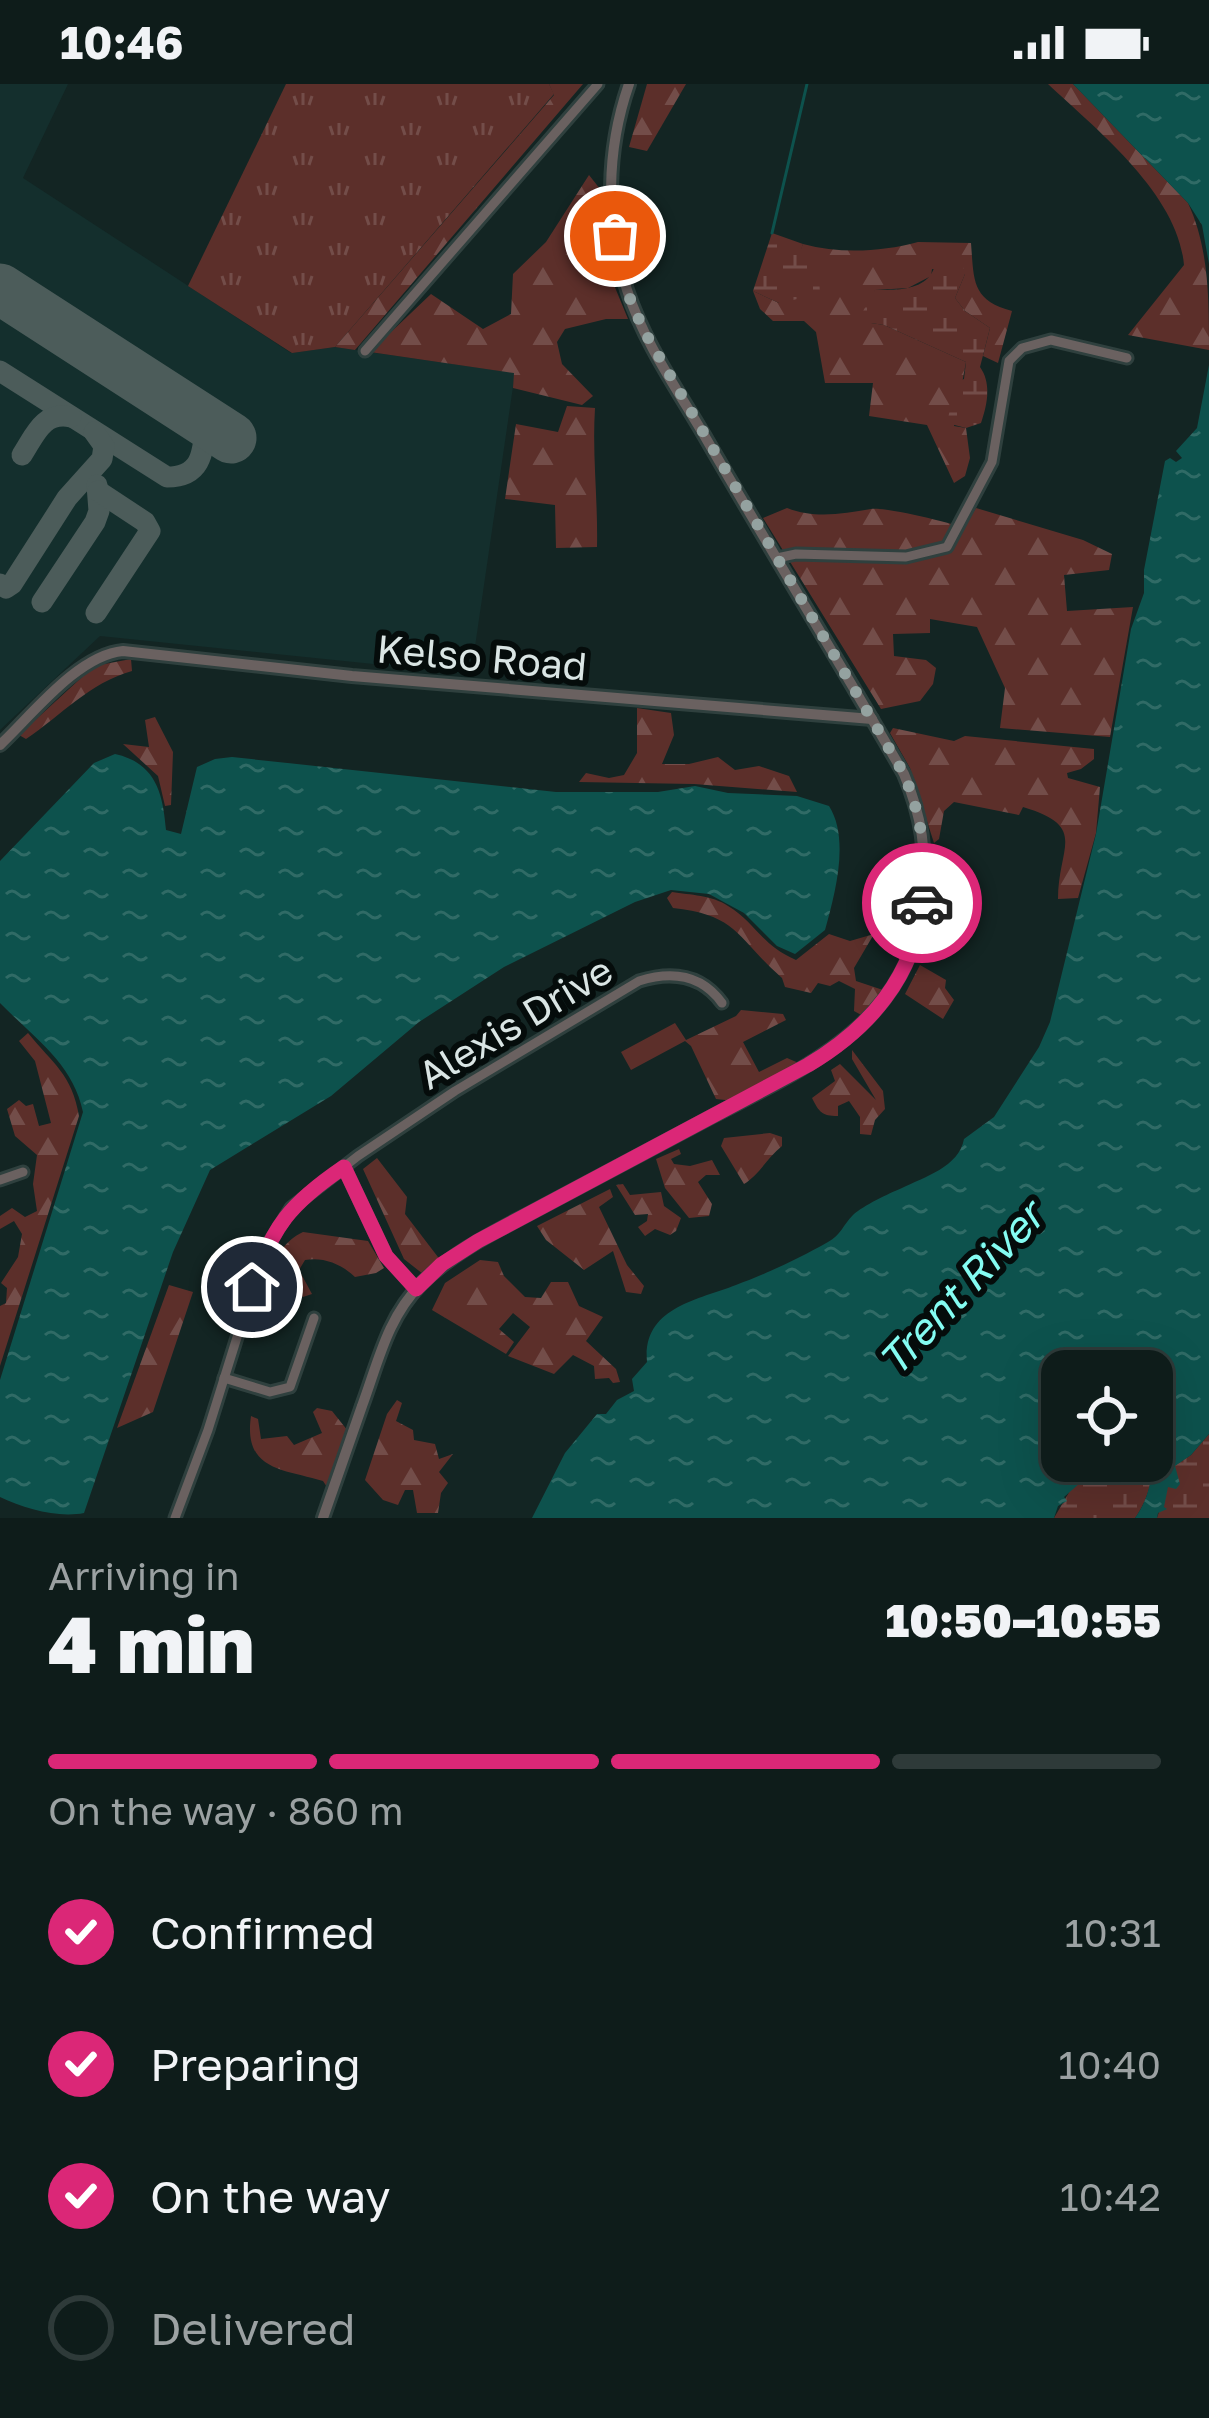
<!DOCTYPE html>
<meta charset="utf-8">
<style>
:root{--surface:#0e1c1a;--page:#1c2927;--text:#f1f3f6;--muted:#9ba1a2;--line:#2e3a39;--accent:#db2777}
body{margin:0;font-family:"Golos Text",sans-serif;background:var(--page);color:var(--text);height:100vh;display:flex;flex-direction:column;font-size:45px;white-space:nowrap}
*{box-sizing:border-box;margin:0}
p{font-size:39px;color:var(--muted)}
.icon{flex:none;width:66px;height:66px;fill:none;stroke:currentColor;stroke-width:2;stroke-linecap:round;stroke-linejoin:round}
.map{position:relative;height:1434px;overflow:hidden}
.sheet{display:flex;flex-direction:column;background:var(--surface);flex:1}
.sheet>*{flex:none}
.buttons{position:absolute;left:1041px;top:1266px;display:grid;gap:24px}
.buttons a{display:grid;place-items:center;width:132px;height:132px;border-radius:24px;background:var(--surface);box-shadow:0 12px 48px #0002,0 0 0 3px var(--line);font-size:60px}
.pin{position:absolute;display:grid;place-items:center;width:102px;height:102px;color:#fff;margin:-51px;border:6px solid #fff;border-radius:50%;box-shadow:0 3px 12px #0007}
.courier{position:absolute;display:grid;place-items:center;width:120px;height:120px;margin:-60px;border:9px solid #db2777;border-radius:50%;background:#fff;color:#222;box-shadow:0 3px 15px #0007}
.headline em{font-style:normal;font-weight:800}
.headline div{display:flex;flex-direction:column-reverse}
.headline{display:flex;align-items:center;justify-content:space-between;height:204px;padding:0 48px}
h1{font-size:78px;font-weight:800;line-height:90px}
.bar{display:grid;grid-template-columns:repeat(4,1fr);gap:18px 12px;align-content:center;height:144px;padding:0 48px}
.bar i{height:15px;border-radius:9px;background:var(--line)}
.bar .current{background:var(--accent)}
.bar p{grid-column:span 4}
ol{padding:0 48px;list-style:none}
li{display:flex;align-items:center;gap:36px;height:132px}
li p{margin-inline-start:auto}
li .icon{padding:12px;border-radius:50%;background:var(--accent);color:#fff;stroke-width:4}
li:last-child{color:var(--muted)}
li i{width:66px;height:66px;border:6px solid var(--line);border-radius:50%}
.status{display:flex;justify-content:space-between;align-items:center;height:84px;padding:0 60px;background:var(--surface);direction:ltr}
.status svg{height:33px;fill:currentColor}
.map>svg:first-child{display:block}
</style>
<div class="status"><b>10:46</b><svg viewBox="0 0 49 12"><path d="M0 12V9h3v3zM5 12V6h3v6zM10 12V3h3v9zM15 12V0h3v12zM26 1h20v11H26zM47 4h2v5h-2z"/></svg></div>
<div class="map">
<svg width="1209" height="1434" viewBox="0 0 1209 1434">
<defs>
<pattern id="grass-tufts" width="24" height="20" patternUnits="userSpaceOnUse" patternTransform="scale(3)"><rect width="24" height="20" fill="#5c2f2a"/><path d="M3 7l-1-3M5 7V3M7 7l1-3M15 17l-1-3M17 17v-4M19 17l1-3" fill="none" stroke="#734d49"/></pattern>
<pattern id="forest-firs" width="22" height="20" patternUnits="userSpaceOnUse" patternTransform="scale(3)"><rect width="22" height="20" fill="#5c2f2a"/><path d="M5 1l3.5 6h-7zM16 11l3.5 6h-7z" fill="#734d49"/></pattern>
<pattern id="wetland-marsh" width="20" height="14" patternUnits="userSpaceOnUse" patternTransform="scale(3)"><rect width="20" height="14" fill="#5c2f2a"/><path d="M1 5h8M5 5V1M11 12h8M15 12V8" fill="none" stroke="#734d49"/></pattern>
<pattern id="water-ripples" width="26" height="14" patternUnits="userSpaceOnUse" patternTransform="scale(3)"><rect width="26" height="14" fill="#0d524d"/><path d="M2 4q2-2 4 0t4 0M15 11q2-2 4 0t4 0" fill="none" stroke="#306b66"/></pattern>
</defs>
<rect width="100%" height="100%" fill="#132523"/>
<!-- built -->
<polygon fill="#142f2d" points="0,0 68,0 23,94 291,269 335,263 515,289 471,590 100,552 0,646"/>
<!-- grass -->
<polygon fill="url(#grass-tufts)" points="286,0 549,0 554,10 335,263 292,269 188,202"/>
<!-- forest -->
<g fill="url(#forest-firs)">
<polygon points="549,0 583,0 355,266 335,263 554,11"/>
<polygon points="647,0 686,0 647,67 629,63"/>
<path d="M1048,0H1073L1188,119C1209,164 1209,215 1209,266L1128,251L1184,181C1178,110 1097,46 1048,0Z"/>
<polygon points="589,91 604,110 614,201 628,235 606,235 565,245 557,258 562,280 593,312 582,321 513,304 514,289 370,268 431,210 483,245 511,230 513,190 546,158"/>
<path d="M918,158L971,159C974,196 971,216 1012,227L998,279L983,272L990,244L965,227L955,214L965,190L932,185L931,192L908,204L875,206L871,239L884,241L966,278L954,342L966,344L970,374L965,392L954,399L927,341L869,332L873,299H825L816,248L804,237H773L760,225L753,207L779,219L803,160C840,170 881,168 918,158Z"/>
<path d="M567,322L595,324C592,371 598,415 597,463L556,464L555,421L505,415L516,340L558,348Z"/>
<path d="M787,424C815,435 842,430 871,425C885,423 949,438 963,444L976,424L1083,456L1112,470L1109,486L1064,491L1067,527L1133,523L1110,653L1000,644L1005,604L977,543L930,535V549L893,550L894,572L926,576L936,584L933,600L920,617L881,625L763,434Z"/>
<path d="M131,575L132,587C89,599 62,631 26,655L19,651L94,582Z"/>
<polygon points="637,624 671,629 674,651 662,680 689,680 718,673 735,686 759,682 789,692 797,708 694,700 579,698 586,689 609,694 624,691 637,669"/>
<polygon points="155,633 173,668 171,721 165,722 158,692 123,660 149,663 145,636"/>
<path d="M893,644L954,657L965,652L1094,665V675L1081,685L1067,689L1068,694L1100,703L1096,749L1078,814L1058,815C1058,762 1089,743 1023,723L1019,731L954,718L944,727L939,755L934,759L910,684L890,649Z"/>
<path d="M672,808C690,811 712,811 728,822C756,839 760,860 796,876L829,850L850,857L874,850L854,884L856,897L883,906L865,933L854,927L855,905L839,897L830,902L818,899L811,909L785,903L782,894C737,855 739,831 673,824L667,814Z"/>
<polygon points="920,881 946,896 945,904 954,916 943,935 905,910"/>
<polygon points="741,926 783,930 786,936 743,958 759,988 787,974 801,980 735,1017 716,1015 691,962 685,957 631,986 621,968 675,939 686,956 736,932"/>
<path d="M28,949C53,980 72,990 79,1032L0,1282V1222L6,1219L7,1204L1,1199L18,1173L22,1150L14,1137L0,1145V1132L12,1124L25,1133L37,1127L33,1100L37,1071L15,1052L7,1025L19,1016L26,1022L33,1020L39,1042L51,1039L35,977L19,957Z"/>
<path d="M852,966L883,1007L885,1025L875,1036L871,1051L860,1050V1033L849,1017L838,1022V1032C822,1032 819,1028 812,1014L835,997L831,986L840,980L876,1016L852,975Z"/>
<path d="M770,1049L782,1053V1062C767,1074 759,1091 744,1100L721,1062L724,1054Z"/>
<polygon points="679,1065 681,1070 671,1075 674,1080 690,1082 712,1076 720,1091 706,1091 698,1098 712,1120 709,1132 689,1134 665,1104 656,1075"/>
<polygon points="377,1074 407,1113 405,1130 441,1177 423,1190 404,1175 363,1085"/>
<polygon points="623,1100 630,1111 661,1108 664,1122 681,1134 676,1147 670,1151 655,1145 645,1152 638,1143 647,1137 648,1130 635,1131 616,1101"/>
<polygon points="610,1105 613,1113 599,1123 627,1181 644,1202 641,1210 626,1208 613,1167 584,1186 546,1156 537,1142"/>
<path d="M303,1148L368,1157L384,1184L376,1189L355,1193C341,1180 324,1173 305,1176L299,1186L312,1210L303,1213L288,1197L276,1199C275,1174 281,1159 303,1148Z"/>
<polygon points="480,1176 498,1178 504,1192 525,1213 541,1214 551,1198 568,1198 579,1222 603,1233 586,1257 616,1285 620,1298 613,1299 609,1294 595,1295 594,1282 573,1271 554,1290 508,1272 530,1243 513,1229 499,1245 514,1258 506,1270 432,1226 445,1199"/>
<polygon points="169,1201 193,1208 153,1328 117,1344"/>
<polygon points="397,1316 402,1319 396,1337 413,1346 414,1356 435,1360 439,1375 453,1370 439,1388 448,1399 441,1409 438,1429 417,1429 413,1406 405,1406 398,1421 383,1416 365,1396 387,1330"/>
<path d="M317,1324L332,1327L348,1347L329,1406L323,1397C284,1385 243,1387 251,1332L258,1335L261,1355L287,1352L294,1361L322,1349L313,1328Z"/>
</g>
<!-- wetland -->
<g fill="url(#wetland-marsh)">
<polygon points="772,149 803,160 801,166 818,177 820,210 779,219 753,207"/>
<path d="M946,169L959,170L965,190L955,214L965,227L990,244L980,283C992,300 987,321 981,339L966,344L947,339L956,298L964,295L966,278L884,241L871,239L862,229L875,206C891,206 915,207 928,194C936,186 934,177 946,169Z"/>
<polygon points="1209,1350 1209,1434 1157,1434 1174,1382 1191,1371"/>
<path d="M1152,1376C1155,1394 1145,1421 1135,1434H1054L1071,1405L1080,1377Z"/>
</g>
<!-- water -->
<g fill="url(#water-ripples)">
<polygon points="1073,0 1209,0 1209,180 1202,141 1188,119"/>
<path d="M1209,281V1350L1191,1371L1175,1382L1180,1400L1176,1405L1168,1403L1164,1423L1167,1425L1158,1429L1157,1434H1135C1163,1397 1152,1334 1152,1287H1062V1377H1080V1399L1064,1413L1067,1417L1058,1422L1054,1434H532L565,1369L597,1330H606L617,1316L634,1307L632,1295L647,1278C642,1224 697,1216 736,1201C766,1190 800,1174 828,1158C841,1151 843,1141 853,1131C864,1121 888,1110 902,1104C924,1093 959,1083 964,1055L994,1033L1039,963L1050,938L1096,750L1131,545L1144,509V486L1165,377L1170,374L1176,378L1182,374L1176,367L1197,344Z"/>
<path d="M115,670C156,679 163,710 166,746L181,750L197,683L215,675L232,673L556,708H658L695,702L728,709L797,712L829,722C850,755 835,810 825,846L795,870L777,862L744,829L709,810L671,806L635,818L504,883L419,938L331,1012L210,1086L173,1168L84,1429C58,1434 25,1425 0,1413V1296L83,1028C73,979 33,953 0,919V777L94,679Z"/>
</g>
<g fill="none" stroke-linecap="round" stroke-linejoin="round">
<!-- stream -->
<polyline stroke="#0d524d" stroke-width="3" points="772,149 807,0"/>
<!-- taxiway -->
<g stroke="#4c5c5a" stroke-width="21">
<path d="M0,287L167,393C203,393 203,367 206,338"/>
<path d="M22,371C35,351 43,327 71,333"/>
<polyline points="0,500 6,504 12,500 67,414 102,375 104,362 94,348"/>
<polyline points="42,518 95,438 99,427 97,401"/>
<polyline points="96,529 150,447 145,438 98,407"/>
</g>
<!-- runway -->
<polyline stroke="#4c5c5a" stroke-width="51" points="0,205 231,354"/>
<!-- minor casing -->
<g stroke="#2f403e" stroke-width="15">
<g id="minor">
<polyline points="365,267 598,0"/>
<polyline points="777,474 796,470 906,473 947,463 992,378 1009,277 1022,264 1051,256 1127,274"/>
<polyline points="344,1083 386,1172 416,1205"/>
<polyline points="0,1096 23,1088"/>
<polyline points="224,1294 270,1308 290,1303 314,1234"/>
<path d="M175,1434L208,1346L264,1167L291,1124L358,1072L455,1007L639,897C671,887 701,890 722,919"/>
</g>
</g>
<!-- tertiary casing -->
<g stroke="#2f403e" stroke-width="16">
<g id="tertiary">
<path d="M0,661C32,631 78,571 123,567L352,592L872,635"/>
<path d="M323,1434C336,1396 349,1359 362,1322C378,1279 387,1234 421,1200C454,1167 495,1148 536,1126C595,1095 654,1063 713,1032C811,981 911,938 923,814C927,769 922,732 904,690C838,576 770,465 704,351C677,305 644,258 627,206C605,139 606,66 629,0"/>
</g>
</g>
<!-- minor -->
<use href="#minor" stroke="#6a6160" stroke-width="9"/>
<!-- tertiary -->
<use href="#tertiary" stroke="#6a6160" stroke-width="10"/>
</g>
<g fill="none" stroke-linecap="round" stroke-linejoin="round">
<!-- done -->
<path stroke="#94a2a0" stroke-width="12" stroke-dasharray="0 21.6" d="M615,152L628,210L644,247L904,690C922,734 927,771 922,819"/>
<!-- route -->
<path stroke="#db2777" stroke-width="15" d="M252,1203C272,1142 291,1119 344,1083L386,1172L416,1205L442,1180L478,1157L808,981C869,945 915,892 922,819"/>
</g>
<g text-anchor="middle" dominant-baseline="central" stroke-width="12" stroke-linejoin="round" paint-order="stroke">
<!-- street labels -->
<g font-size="39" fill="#dae5e4" stroke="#050c0b">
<text transform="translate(482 573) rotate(5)">Kelso Road</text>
<text transform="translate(515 938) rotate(-31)">Alexis Drive</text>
</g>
<!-- water labels -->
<g font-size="42" font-style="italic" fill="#84fcf2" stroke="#050c0b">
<text transform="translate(960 1204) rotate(-47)">Trent River</text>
</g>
</g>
</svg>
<div class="buttons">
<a><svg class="icon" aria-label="locate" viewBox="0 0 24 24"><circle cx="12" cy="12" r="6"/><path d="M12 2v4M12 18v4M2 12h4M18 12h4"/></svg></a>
</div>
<div class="pin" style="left:615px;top:152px;background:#ea580c"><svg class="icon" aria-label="bag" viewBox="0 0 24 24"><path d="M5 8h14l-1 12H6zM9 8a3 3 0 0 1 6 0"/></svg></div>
<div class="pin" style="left:252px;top:1203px;background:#1f2937"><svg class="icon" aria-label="home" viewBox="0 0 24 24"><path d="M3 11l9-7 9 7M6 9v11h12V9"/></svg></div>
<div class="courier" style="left:922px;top:819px"><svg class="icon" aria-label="car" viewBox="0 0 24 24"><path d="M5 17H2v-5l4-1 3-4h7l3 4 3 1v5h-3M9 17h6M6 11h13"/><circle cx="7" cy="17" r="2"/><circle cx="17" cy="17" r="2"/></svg></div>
</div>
<section class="sheet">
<div class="headline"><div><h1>4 min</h1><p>Arriving in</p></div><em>10:50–10:55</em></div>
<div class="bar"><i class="current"></i><i class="current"></i><i class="current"></i><i></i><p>On the way · 860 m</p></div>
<ol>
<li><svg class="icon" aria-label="check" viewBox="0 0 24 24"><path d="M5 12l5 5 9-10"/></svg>Confirmed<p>10:31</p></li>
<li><svg class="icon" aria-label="check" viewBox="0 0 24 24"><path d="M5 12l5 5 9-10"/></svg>Preparing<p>10:40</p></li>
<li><svg class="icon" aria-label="check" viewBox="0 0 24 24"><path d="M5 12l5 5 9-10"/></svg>On the way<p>10:42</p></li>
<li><i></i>Delivered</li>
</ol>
</section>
